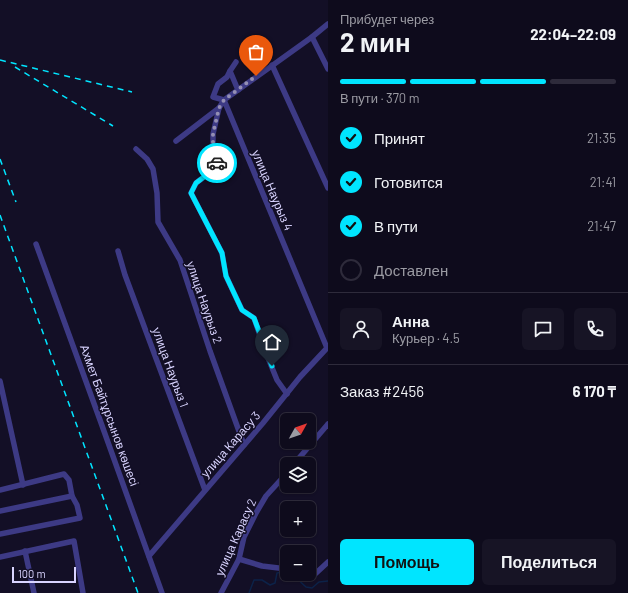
<!DOCTYPE html>
<html lang="ru">
<meta charset="utf-8">
<style>
:root{--surface:#0e0b1c;--page:#171425;--text:#f1f3f6;--muted:#9b9ba3;--line:#2e2b3b;--accent:#00e5ff}
body{margin:0;font-family:Barlow,sans-serif;background:var(--page);color:var(--text);height:100vh;display:flex;flex-direction:column;font-size:15px;white-space:nowrap}
*{box-sizing:border-box;margin:0}
p{font-size:13px;color:var(--muted)}
.icon{flex:none;width:22px;height:22px;fill:none;stroke:currentColor;stroke-width:2;stroke-linecap:round;stroke-linejoin:round}
.map{position:relative;flex:1;overflow:hidden}
.sheet{display:flex;flex-direction:column;background:var(--surface);width:300px}
.sheet>*{flex:none}
.needle{width:26px;rotate:50deg}
.tools{position:absolute;left:280px;top:413px;display:grid;gap:8px}
.tools a{display:grid;place-items:center;width:36px;height:36px;border-radius:6px;background:var(--surface);box-shadow:0 1px 3px #0004,0 0 0 1px var(--line);font-size:20px}
.scale{position:absolute;left:12px;bottom:10px;width:64px;box-sizing:border-box;padding-left:4px;border:2px solid #d9d4ff;border-top:0;font-size:11px;line-height:14px;white-space:nowrap;color:#d9d4ff;-webkit-text-stroke:3px #130f26;paint-order:stroke}
.pin{position:absolute;display:grid;place-items:center;width:34px;height:34px;color:#fff;margin:-41px -17px;border-radius:50% 50% 50% 0;rotate:-45deg;box-shadow:0 0 4px #0007}
.pin .icon{rotate:45deg}
.courier{position:absolute;display:grid;place-items:center;width:40px;height:40px;margin:-20px;border:3px solid #00e5ff;border-radius:50%;background:#fff;color:#222;box-shadow:0 1px 5px #0007}
.head em{font-style:normal;font-weight:700}
.head div{display:flex;flex-direction:column-reverse}
.head{display:flex;align-items:center;justify-content:space-between;height:68px;padding:0 12px}
h1{font-size:26px;font-weight:700;line-height:30px}
.bar{display:grid;grid-template-columns:repeat(4,1fr);gap:6px 4px;align-content:center;height:48px;padding:0 12px}
.bar i{height:5px;border-radius:3px;background:var(--line)}
.bar .selected{background:var(--accent)}
.bar p{grid-column:span 4}
.line{display:flex;align-items:center;gap:10px;padding:0 12px;border-top:1px solid var(--line)}
.line div{flex:1}
.round{display:grid;place-items:center;flex:none;width:42px;height:42px;border-radius:6px;background:var(--page)}
ol{padding:0 12px;list-style:none}
li{display:flex;align-items:center;gap:12px;height:44px}
li p{margin-inline-start:auto}
li .icon{padding:4px;border-radius:50%;background:var(--accent);color:#111;stroke-width:4}
li:last-child{color:var(--muted)}
li i{width:22px;height:22px;border:2px solid var(--line);border-radius:50%}
.cta{display:flex;gap:8px;margin-top:auto;padding:8px 12px}
.cta a{flex:1;height:46px;border-radius:6px;background:var(--accent);color:#111;font-size:16px;font-weight:700;line-height:46px;text-align:center}
.cta a+a{background:var(--page);color:var(--text)}
main{display:flex;flex:1;min-height:0}
.map>svg:first-child{display:block}
</style>
<main>
<div class="map">
<svg width="328" height="593" viewBox="0 0 328 593">
<rect width="100%" height="100%" fill="#130f26"/>
<g fill="none" stroke-linecap="round" stroke-linejoin="round">
<!-- stream -->
<g stroke="#0c2248" stroke-width="1.5">
<polyline points="292,574 306,587 312,588 319,582 328,581"/>
<polyline points="249,593 254,580 262,580 270,585 275,583 277,573 282,572 287,573"/>
</g>
<!-- minor -->
<g stroke="#3d3a85" stroke-width="5.5">
<polyline points="312,37 328,69"/>
<polyline points="236,62 230,71 238,90"/>
<polyline points="272,65 328,188"/>
<polyline points="230,71 227,77 218,84 213,97 224,100 312,37 328,24"/>
<polyline points="219,108 213,134 213,149 217,161 213,170 196,183 191,193 222,253 226,276 242,310 254,318 266,353 277,380 287,394"/>
<polyline points="176,141 219,108 224,100 327,348"/>
<polyline points="136,149 147,159 153,169 157,193 158,222 180,260 210,351 244,445"/>
<polyline points="36,244 100,420 162,593"/>
<polyline points="118,251 125,275 205,490"/>
<polyline points="0,381 23,485"/>
<polyline points="294,464 328,424"/>
<polyline points="0,490 64,474 69,480 72,496 77,505 80,518 0,534"/>
<polyline points="0,511 72,496"/>
<polyline points="25,551 34,593"/>
<polyline points="149,556 263,423 300,377 328,347"/>
<polyline points="0,557 74,541 83,593"/>
<polyline points="239,559 262,566 287,569"/>
<polyline points="305,574 309,577 314,575 328,562"/>
<polyline points="221,593 239,559 244,537 256,513 266,496 287,473"/>
</g>
<!-- rail -->
<g stroke="#00e5ff" stroke-width="1.5" stroke-dasharray="6 5" stroke-linecap="butt">
<polyline points="0,60 132,92"/>
<polyline points="15,67 113,126"/>
<polyline points="0,159 16,202"/>
<polyline points="0,215 138,593"/>
</g>
</g>
<g fill="none" stroke-linecap="round" stroke-linejoin="round">
<!-- done -->
<polyline stroke="#948fb3" stroke-width="4" stroke-dasharray="0 7.2" points="217,163 217,161 213,149 213,134 219,108 224,100 256,76"/>
<!-- route -->
<polyline stroke="#00e5ff" stroke-width="5" points="217,163 213,170 196,183 191,193 222,253 226,276 242,310 254,318 272,366"/>
</g>
<g text-anchor="middle" dominant-baseline="central" stroke-width="3" stroke-linejoin="round" paint-order="stroke">
<!-- street labels -->
<g font-size="12" fill="#d9d4ff" stroke="#130f26">
<text transform="translate(273 190) rotate(67)">улица Наурыз 4</text>
<text transform="translate(205 302) rotate(71)">улица Наурыз 2</text>
<text transform="translate(171 367) rotate(70)">улица Наурыз 1</text>
<text transform="translate(110 415) rotate(70)">Ахмет Байтұрсынов көшесі</text>
<text transform="translate(230 444) rotate(-49)">улица Карасу 3</text>
<text transform="translate(235 537) rotate(-66)">улица Карасу 2</text>
</g>
</g>
</svg>
<div class="tools">
<a><svg class="needle" viewBox="-14 -14 28 28"><path d="M0-13l5 13h-10z" fill="#e53935"/><path d="M0 13l5-13h-10z" fill="#9b9ba3"/></svg></a>
<a><svg class="icon" aria-label="layers" viewBox="0 0 24 24"><path d="M12 4l9 5-9 5-9-5zM3 14l9 5 9-5"/></svg></a>
<a>+</a>
<a>−</a>
</div>
<div class="scale">100 m</div>
<div class="pin" style="left:256px;top:76px;background:#ea580c"><svg class="icon" aria-label="bag" viewBox="0 0 24 24"><path d="M5 8h14l-1 12H6zM9 8a3 3 0 0 1 6 0"/></svg></div>
<div class="pin" style="left:272px;top:366px;background:#1f2937"><svg class="icon" aria-label="home" viewBox="0 0 24 24"><path d="M3 11l9-7 9 7M6 9v11h12V9"/></svg></div>
<div class="courier" style="left:217px;top:163px"><svg class="icon" aria-label="car" viewBox="0 0 24 24"><path d="M5 17H2v-5l4-1 3-4h7l3 4 3 1v5h-3M9 17h6M6 11h13"/><circle cx="7" cy="17" r="2"/><circle cx="17" cy="17" r="2"/></svg></div>
</div>
<section class="sheet">
<div class="head"><div><h1>2 мин</h1><p>Прибудет через</p></div><em>22:04–22:09</em></div>
<div class="bar"><i class="selected"></i><i class="selected"></i><i class="selected"></i><i></i><p>В пути · 370 m</p></div>
<ol>
<li><svg class="icon" aria-label="check" viewBox="0 0 24 24"><path d="M5 12l5 5 9-10"/></svg>Принят<p>21:35</p></li>
<li><svg class="icon" aria-label="check" viewBox="0 0 24 24"><path d="M5 12l5 5 9-10"/></svg>Готовится<p>21:41</p></li>
<li><svg class="icon" aria-label="check" viewBox="0 0 24 24"><path d="M5 12l5 5 9-10"/></svg>В пути<p>21:47</p></li>
<li><i></i>Доставлен</li>
</ol>
<div class="line" style="height:72px"><a class="round"><svg class="icon" aria-label="person" viewBox="0 0 24 24"><circle cx="12" cy="8" r="4"/><path d="M4 21q1-7 8-7t8 7"/></svg></a><div><b>Анна</b><p>Курьер · 4.5</p></div><a class="round"><svg class="icon" aria-label="chat" viewBox="0 0 24 24"><path d="M4 5h16v11H9l-5 4z"/></svg></a><a class="round"><svg class="icon" aria-label="phone" viewBox="0 0 24 24"><path d="M5 4h4l2 5-3 2q2 4 5 5l2-3 5 2v4C11 20 4 13 5 4z"/></svg></a></div>
<div class="line" style="height:52px"><div>Заказ #2456</div><b>6 170 ₸</b></div>
<div class="cta"><a>Помощь</a><a>Поделиться</a></div>
</section>
</main>
